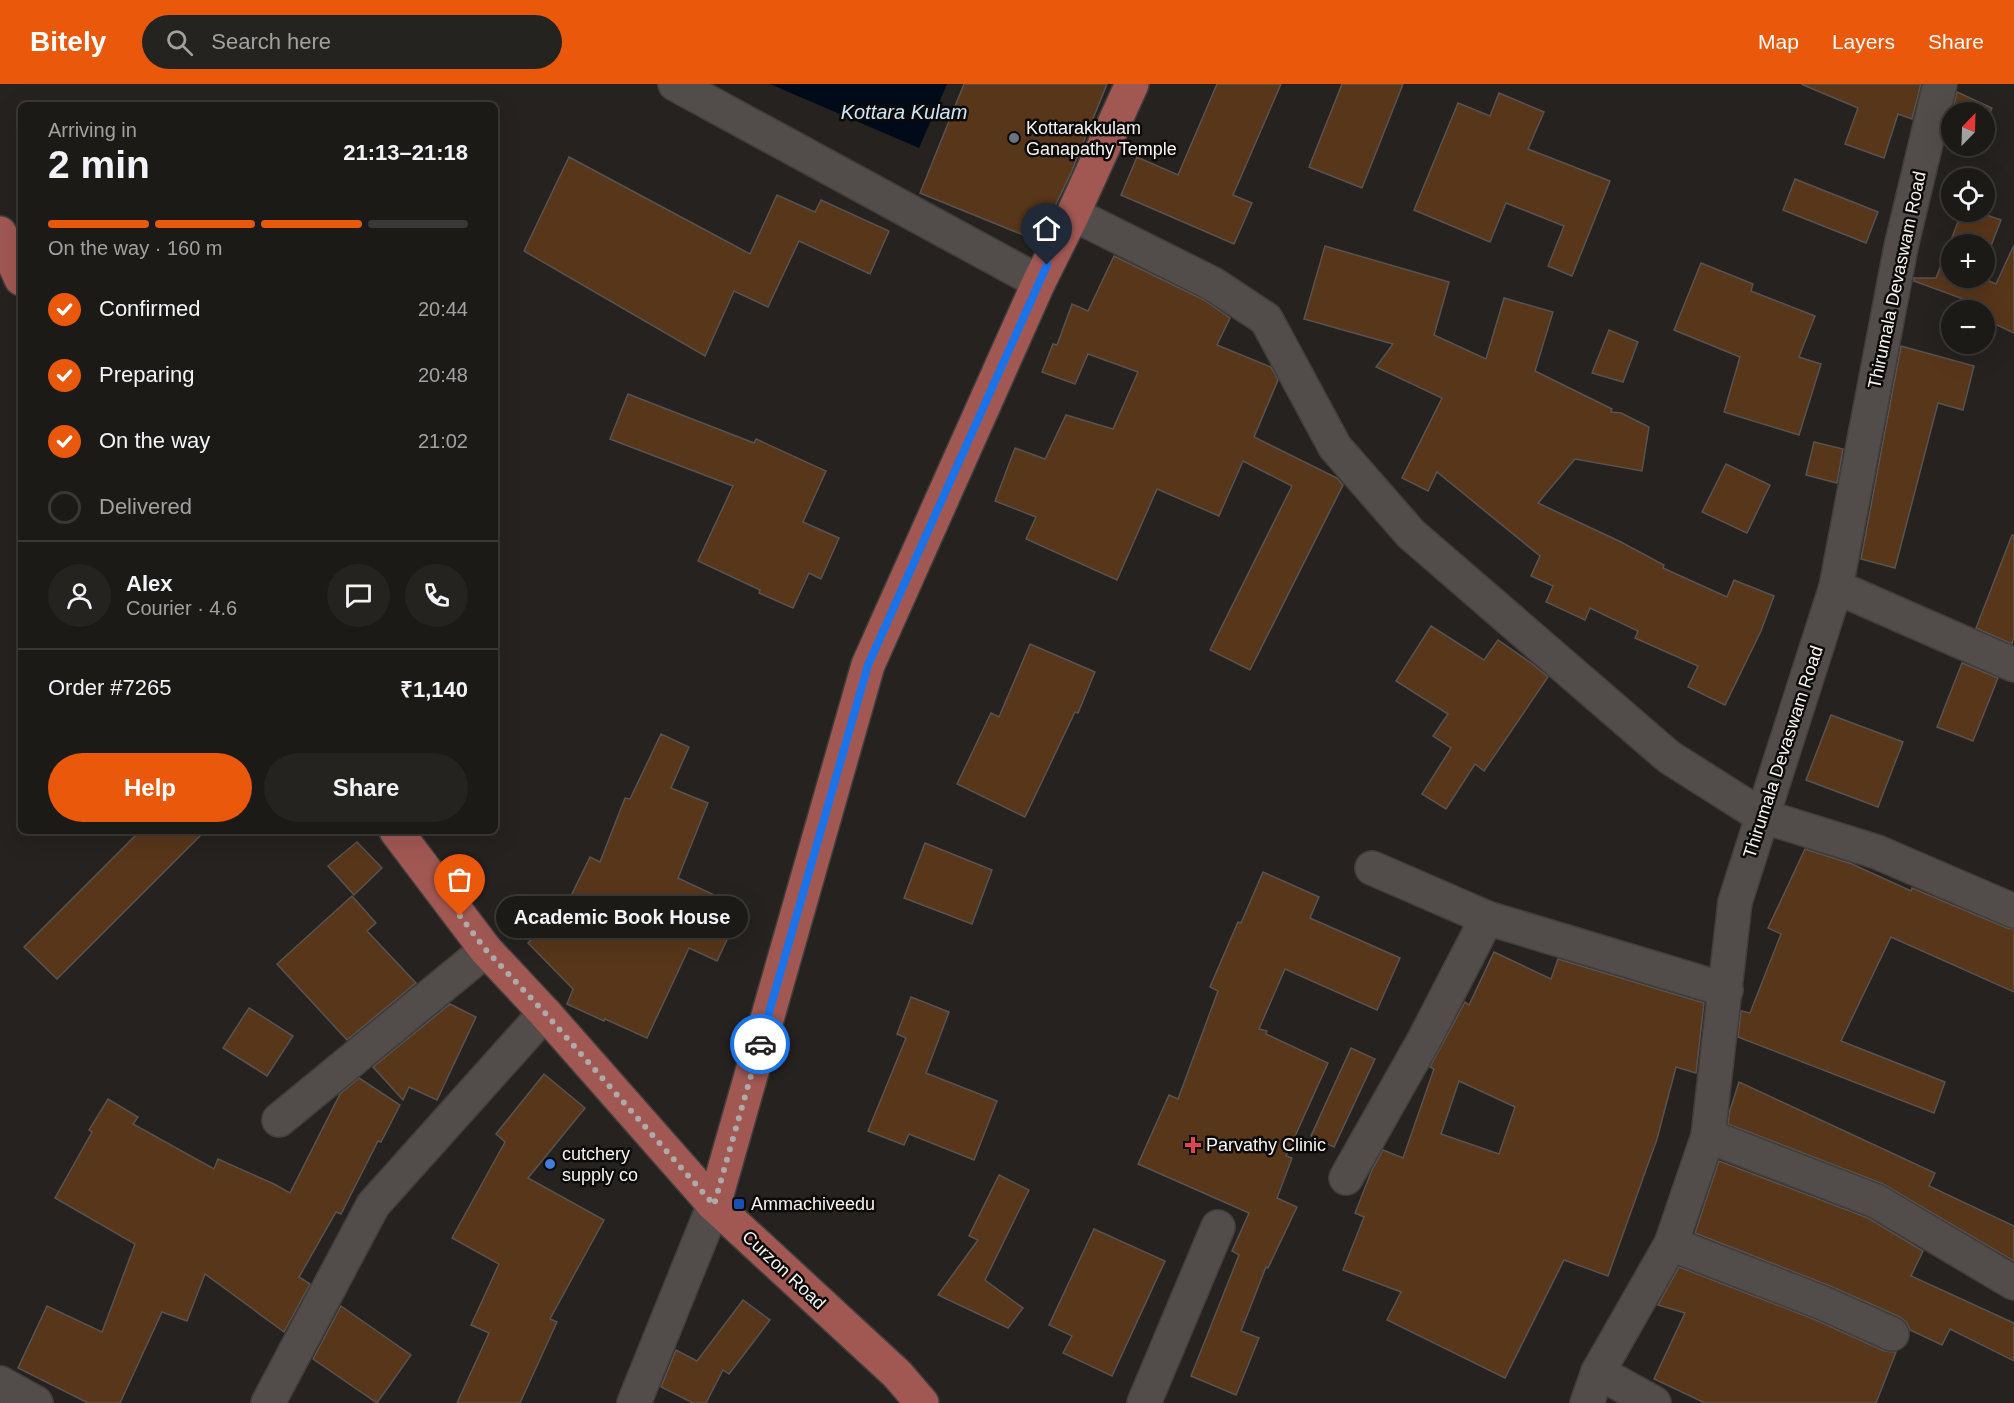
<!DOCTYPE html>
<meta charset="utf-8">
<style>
:root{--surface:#1c1a17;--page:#252320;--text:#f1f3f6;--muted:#a0a1a1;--line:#3a3836;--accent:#ea580c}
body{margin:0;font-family:Helvetica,sans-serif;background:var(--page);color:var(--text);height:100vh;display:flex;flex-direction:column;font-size:22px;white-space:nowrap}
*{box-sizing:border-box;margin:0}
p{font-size:20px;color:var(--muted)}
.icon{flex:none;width:33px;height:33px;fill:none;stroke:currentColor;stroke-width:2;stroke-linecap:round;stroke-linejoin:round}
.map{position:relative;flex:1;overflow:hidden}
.sheet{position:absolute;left:18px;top:18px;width:480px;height:732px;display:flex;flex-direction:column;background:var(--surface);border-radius:9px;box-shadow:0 6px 24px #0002,0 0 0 2px var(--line)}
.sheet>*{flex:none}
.needle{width:39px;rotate:23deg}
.buttons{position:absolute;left:1941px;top:18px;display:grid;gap:12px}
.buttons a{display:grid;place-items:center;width:54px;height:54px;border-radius:50%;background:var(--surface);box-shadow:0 6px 24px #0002,0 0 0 2px var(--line);font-size:30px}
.pin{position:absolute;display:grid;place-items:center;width:51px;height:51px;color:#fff;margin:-62px -26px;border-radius:50% 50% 50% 0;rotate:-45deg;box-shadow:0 0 6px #0007}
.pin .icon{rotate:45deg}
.courier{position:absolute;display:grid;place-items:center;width:60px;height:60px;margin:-30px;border:4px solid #1a73e8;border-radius:50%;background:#fff;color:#222;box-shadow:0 2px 8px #0007}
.bubble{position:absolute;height:42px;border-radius:21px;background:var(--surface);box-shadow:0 6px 24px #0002,0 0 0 2px var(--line);font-size:20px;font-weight:700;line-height:42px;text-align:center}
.headline em{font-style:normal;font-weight:700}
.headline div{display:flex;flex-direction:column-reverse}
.headline{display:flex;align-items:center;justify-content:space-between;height:102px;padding:0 30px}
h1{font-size:39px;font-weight:700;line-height:45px}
.bar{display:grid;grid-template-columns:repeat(4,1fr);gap:9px 6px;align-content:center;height:72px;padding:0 30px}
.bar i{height:8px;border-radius:4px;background:var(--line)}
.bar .current{background:var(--accent)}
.bar p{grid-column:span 4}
.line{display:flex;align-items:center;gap:15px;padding:0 30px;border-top:2px solid var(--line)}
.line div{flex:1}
.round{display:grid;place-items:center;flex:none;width:63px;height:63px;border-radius:32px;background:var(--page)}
ol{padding:0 30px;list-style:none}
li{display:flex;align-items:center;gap:18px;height:66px}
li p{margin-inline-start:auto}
li .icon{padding:6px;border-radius:50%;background:var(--accent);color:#fff;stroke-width:4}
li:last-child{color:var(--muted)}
li i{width:33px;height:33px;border:3px solid var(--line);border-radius:50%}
.cta{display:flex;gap:12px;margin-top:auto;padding:12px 30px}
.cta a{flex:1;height:69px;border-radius:36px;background:var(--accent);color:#fff;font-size:24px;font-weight:700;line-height:69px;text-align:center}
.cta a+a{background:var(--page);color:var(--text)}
header{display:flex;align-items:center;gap:36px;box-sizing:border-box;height:84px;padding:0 30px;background:var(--accent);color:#fff}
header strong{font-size:28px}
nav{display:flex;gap:33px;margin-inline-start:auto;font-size:21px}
.search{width:420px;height:54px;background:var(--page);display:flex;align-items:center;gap:15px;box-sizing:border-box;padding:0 21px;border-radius:33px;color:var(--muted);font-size:22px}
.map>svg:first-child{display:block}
</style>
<header>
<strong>Bitely</strong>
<div class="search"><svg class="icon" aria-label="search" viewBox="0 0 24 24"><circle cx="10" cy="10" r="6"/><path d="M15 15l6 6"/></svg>Search here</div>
<nav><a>Map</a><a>Layers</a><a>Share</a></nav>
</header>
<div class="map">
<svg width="2014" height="1319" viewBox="0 0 2014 1319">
<rect width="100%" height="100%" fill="#25221f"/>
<!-- water -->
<polygon fill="#000a18" points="770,0 947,0 919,64"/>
<!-- building -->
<g fill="#58361a" stroke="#585350" stroke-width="1.5" fill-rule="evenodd">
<polygon points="964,0 1107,0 1071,89 1038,157 920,109"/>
<polygon points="1217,0 1281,0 1233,111 1252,119 1234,160 1121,111 1137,73 1178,91"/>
<polygon points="1342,0 1403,0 1362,104 1309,83"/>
<polygon points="1801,0 1921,0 1912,35 1898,30 1884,74 1845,60 1858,24"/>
<polygon points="1957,8 1992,24 1984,41 1984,28 1952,28"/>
<polygon points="1499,9 1544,28 1528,65 1610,97 1572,192 1548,182 1564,142 1506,119 1490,158 1414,126 1458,19 1490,32"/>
<polygon points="569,73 750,170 777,111 815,128 821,116 889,147 870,190 799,157 768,223 734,207 705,272 524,167"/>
<polygon points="1795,95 1878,128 1866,159 1783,126"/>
<polygon points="1962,128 1978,128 2001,136 1984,180 1984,160 1952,160 1952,194 1982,194 1996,200 2014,161 2014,249 1984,235 1985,223 1914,197 1914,194 1936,194"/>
<polygon points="1325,162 1449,198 1434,251 1486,275 1504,214 1553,228 1535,287 1612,325 1611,328 1621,329 1649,343 1642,387 1575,375 1538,419 1621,458 1664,481 1663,484 1727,513 1734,496 1774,512 1761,547 1725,621 1688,603 1698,582 1635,554 1638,547 1590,524 1585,536 1546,518 1553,502 1531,492 1540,472 1437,388 1428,407 1402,394 1442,314 1376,283 1393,260 1304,235"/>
<polygon points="1114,172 1204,216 1230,234 1217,261 1271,283 1278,296 1254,353 1337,394 1343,401 1250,586 1210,566 1292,402 1243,377 1219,432 1157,405 1117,496 1026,455 1036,433 995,417 1015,364 1045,375 1066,331 1113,345 1138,288 1088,270 1075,300 1042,288 1053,260 1057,261 1072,220 1088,227"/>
<polygon points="1701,179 1753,200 1751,207 1815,232 1799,273 1821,280 1799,351 1724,328 1740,273 1674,246"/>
<polygon points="1609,246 1638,258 1623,298 1592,289"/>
<polygon points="1901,262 1974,282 1963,326 1938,319 1895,484 1861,475"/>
<polygon points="628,310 754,359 756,355 826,387 803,438 839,454 821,495 809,489 793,524 759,509 760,506 698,477 733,402 610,355"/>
<polygon points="1814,358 1843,365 1837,399 1806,391"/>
<polygon points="1726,380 1770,401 1747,449 1702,428"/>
<polygon points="2012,451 2014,452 2014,554 2012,560 1976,544"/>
<polygon points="1431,542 1484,576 1498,556 1531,579 1548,593 1484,687 1475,680 1446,725 1422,710 1451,664 1433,652 1448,630 1396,597"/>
<polygon points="1030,560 1095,588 1078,629 1075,628 1025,733 957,700 991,629 999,633"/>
<polygon points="1962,579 1998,594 1973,657 1937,643"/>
<polygon points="1831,631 1903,658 1878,723 1806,696"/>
<polygon points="661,650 689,663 671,704 708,719 678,794 742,824 717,877 689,864 647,954 605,935 604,937 567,920 573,905 528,859 567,820 590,773 600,778 625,714 630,715"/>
<polygon points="140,747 205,747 57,895 24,863"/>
<polygon points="357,758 382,784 354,811 328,782"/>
<polygon points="925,759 992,786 972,840 904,814"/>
<polygon points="1805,765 1852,780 1911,807 1912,804 2007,844 2014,845 2014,908 1891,853 1841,957 1945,998 1934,1029 1738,953 1741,927 1750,929 1781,850 1768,844"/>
<polygon points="1263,788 1319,813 1310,834 1400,874 1377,926 1285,885 1259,945 1267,947 1266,950 1328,979 1286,1072 1292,1074 1277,1114 1297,1123 1268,1184 1266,1183 1241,1247 1259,1254 1236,1311 1191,1292 1239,1171 1232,1167 1249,1129 1138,1080 1169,1011 1178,1015 1218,907 1210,903 1238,838 1241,839"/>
<polygon points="352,812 376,839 367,847 416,899 347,956 277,880"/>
<path d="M1494,868L1551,895L1558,875L1704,919L1696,989L1676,983L1657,1055L1608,1192L1564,1176L1505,1294L1387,1236L1401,1208L1343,1186L1364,1133L1355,1129L1372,1086L1383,1066L1403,1074L1434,985L1430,983L1465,918L1469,921ZM1459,997L1515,1023L1499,1070L1441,1050Z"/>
<polygon points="911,913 949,928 926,989 997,1017 974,1076 909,1050 904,1061 868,1047 906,954 897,950"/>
<polygon points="450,920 476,933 437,1016 409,1003 403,1016 373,983"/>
<polygon points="249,924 293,952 267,992 223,964"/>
<polygon points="1351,964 1375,975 1334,1063 1311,1052"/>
<polygon points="544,990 585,1024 528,1094 604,1136 550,1235 557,1238 520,1319 457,1319 489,1249 471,1241 499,1180 452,1154 505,1058 496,1050"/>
<polygon points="359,994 400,1021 381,1058 378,1057 341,1130 336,1128 299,1193 310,1200 284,1248 205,1190 187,1237 162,1228 120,1319 88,1319 18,1284 47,1222 102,1248 135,1160 55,1114 92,1048 89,1046 108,1015 138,1033 133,1040 214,1085 218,1075 274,1100 290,1109 340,1010"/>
<polygon points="1739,998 1935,1089 1929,1102 2014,1142 2014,1177 1883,1100 1728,1040 1730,1026"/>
<polygon points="1719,1077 1868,1134 1923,1167 1911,1192 2014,1239 2014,1277 1950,1245 1942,1261 1910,1246 1907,1239 1900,1233 1830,1202 1695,1149"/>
<polygon points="999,1091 1029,1106 985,1196 1023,1224 1008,1244 938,1211 978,1156 969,1152"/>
<polygon points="1094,1145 1165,1177 1112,1292 1063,1269 1072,1252 1049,1241"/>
<polygon points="1679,1183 1816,1236 1884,1267 1896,1268 1876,1319 1705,1319 1654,1295 1685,1229 1658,1221"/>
<polygon points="743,1216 770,1236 729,1290 723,1286 706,1319 693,1319 661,1303 676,1266 697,1277"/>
<polygon points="341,1222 411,1271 377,1319 313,1275"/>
</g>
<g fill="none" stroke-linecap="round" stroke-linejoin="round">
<!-- minor casing -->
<g stroke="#413e3c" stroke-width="36">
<g id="minor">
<polyline points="675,0 1039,198"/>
<polyline points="1073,130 1213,200 1266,235 1335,363 1411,450 1669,673 1762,732 1877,768 2014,827"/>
<polyline points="1836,503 2014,581"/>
<polyline points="1372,784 1487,834 1726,906"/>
<polyline points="279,1036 486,866"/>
<polyline points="1708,1052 1876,1117 2014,1199"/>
<polyline points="1346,1094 1424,956 1487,834"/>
<polyline points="1671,1160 1823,1219 1892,1250"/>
<polyline points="1598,1288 1654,1319"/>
<polyline points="0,1299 36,1319"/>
<polyline points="268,1319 373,1121 545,929"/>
<polyline points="634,1319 714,1121"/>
<polyline points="1144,1319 1218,1143"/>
<polyline points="1587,1319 1598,1288 1671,1160 1708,1052 1735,818 1836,503 1901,163 1940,0"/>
</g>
</g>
<!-- major casing -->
<g stroke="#413e3c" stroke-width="36">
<g id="major">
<polyline points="0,149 21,195"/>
<polyline points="396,747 486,866 545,929 714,1121 897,1290 922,1319"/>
<polyline points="714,1121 868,581 1039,198 1073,130 1132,0"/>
</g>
</g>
<!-- minor -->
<use href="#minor" stroke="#524d4a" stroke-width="33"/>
<!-- major -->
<use href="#major" stroke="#a15853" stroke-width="33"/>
</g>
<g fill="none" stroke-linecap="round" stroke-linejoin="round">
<!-- done -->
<polyline stroke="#adaaa8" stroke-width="6" stroke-dasharray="0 10.8" points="460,832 486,866 545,929 714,1121 760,960"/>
<!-- route -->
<polyline stroke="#1a73e8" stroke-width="8" points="760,960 868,581 1047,181"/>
</g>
<!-- markers -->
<circle fill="#6b7280" stroke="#0d0b0a" stroke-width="2" cx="1014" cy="54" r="6"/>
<path fill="#e0444e" stroke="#0d0b0a" stroke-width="2" d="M1190 1052h6v6h6v6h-6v6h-6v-6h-6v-6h6z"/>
<circle fill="#3f7fe0" stroke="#0d0b0a" stroke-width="2" cx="550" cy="1080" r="6"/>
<rect fill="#1a4fb4" stroke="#0d0b0a" stroke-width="2" x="733" y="1114" width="12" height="12" rx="3"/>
<g text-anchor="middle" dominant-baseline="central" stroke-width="5" stroke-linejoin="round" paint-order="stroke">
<!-- poi labels -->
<g font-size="18" fill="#f6f3f1" stroke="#0d0b0a" text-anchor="start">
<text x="1026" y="44">Kottarakkulam<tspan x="1026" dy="21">Ganapathy Temple</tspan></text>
<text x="1206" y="1061">Parvathy Clinic</text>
<text x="562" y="1070">cutchery<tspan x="562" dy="21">supply co</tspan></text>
<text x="751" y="1120">Ammachiveedu</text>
</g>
<!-- street labels -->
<g font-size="18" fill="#f6f3f1" stroke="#0d0b0a">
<text transform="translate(1897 196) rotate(-78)">Thirumala Devaswam Road</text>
<text transform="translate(1783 668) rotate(-72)">Thirumala Devaswam Road</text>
<text transform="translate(784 1186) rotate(43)">Curzon Road</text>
</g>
<!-- water labels -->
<g font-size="20" font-style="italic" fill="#cee6fa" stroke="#0d0b0a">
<text x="904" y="28">Kottara Kulam</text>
</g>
</g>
</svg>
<div class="buttons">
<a><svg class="needle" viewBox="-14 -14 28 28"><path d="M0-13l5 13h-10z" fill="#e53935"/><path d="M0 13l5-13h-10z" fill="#a0a1a1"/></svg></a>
<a><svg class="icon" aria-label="locate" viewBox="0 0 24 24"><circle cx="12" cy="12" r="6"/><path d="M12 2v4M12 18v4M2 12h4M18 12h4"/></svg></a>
<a>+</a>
<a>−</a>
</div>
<div class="pin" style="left:460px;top:832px;background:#ea580c"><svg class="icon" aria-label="bag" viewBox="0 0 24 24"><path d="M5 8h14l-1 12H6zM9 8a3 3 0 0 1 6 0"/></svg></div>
<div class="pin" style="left:1047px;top:181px;background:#1f2937"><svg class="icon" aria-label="home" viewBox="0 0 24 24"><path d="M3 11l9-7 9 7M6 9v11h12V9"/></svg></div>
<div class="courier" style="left:760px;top:960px"><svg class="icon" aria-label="car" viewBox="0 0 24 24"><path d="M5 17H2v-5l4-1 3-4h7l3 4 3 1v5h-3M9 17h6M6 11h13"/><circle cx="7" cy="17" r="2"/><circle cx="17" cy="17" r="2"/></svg></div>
<div class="bubble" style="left:496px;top:812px;width:252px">Academic Book House</div>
<section class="sheet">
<div class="headline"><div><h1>2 min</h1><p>Arriving in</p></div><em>21:13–21:18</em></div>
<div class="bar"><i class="current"></i><i class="current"></i><i class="current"></i><i></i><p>On the way · 160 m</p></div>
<ol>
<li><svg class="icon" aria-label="check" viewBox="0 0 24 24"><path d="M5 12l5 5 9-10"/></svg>Confirmed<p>20:44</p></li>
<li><svg class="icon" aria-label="check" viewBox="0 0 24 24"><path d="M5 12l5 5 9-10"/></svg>Preparing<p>20:48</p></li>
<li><svg class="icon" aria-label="check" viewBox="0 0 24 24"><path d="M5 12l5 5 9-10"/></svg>On the way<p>21:02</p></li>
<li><i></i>Delivered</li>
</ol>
<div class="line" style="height:108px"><a class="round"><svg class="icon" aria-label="person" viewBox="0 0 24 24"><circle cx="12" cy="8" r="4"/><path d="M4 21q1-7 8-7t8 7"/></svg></a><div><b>Alex</b><p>Courier · 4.6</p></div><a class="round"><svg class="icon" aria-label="chat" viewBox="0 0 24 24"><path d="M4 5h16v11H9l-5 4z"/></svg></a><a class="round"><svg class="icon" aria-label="phone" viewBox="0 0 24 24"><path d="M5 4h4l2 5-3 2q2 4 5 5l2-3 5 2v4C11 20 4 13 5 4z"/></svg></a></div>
<div class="line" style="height:78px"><div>Order #7265</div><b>₹1,140</b></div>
<div class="cta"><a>Help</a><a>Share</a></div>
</section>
</div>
